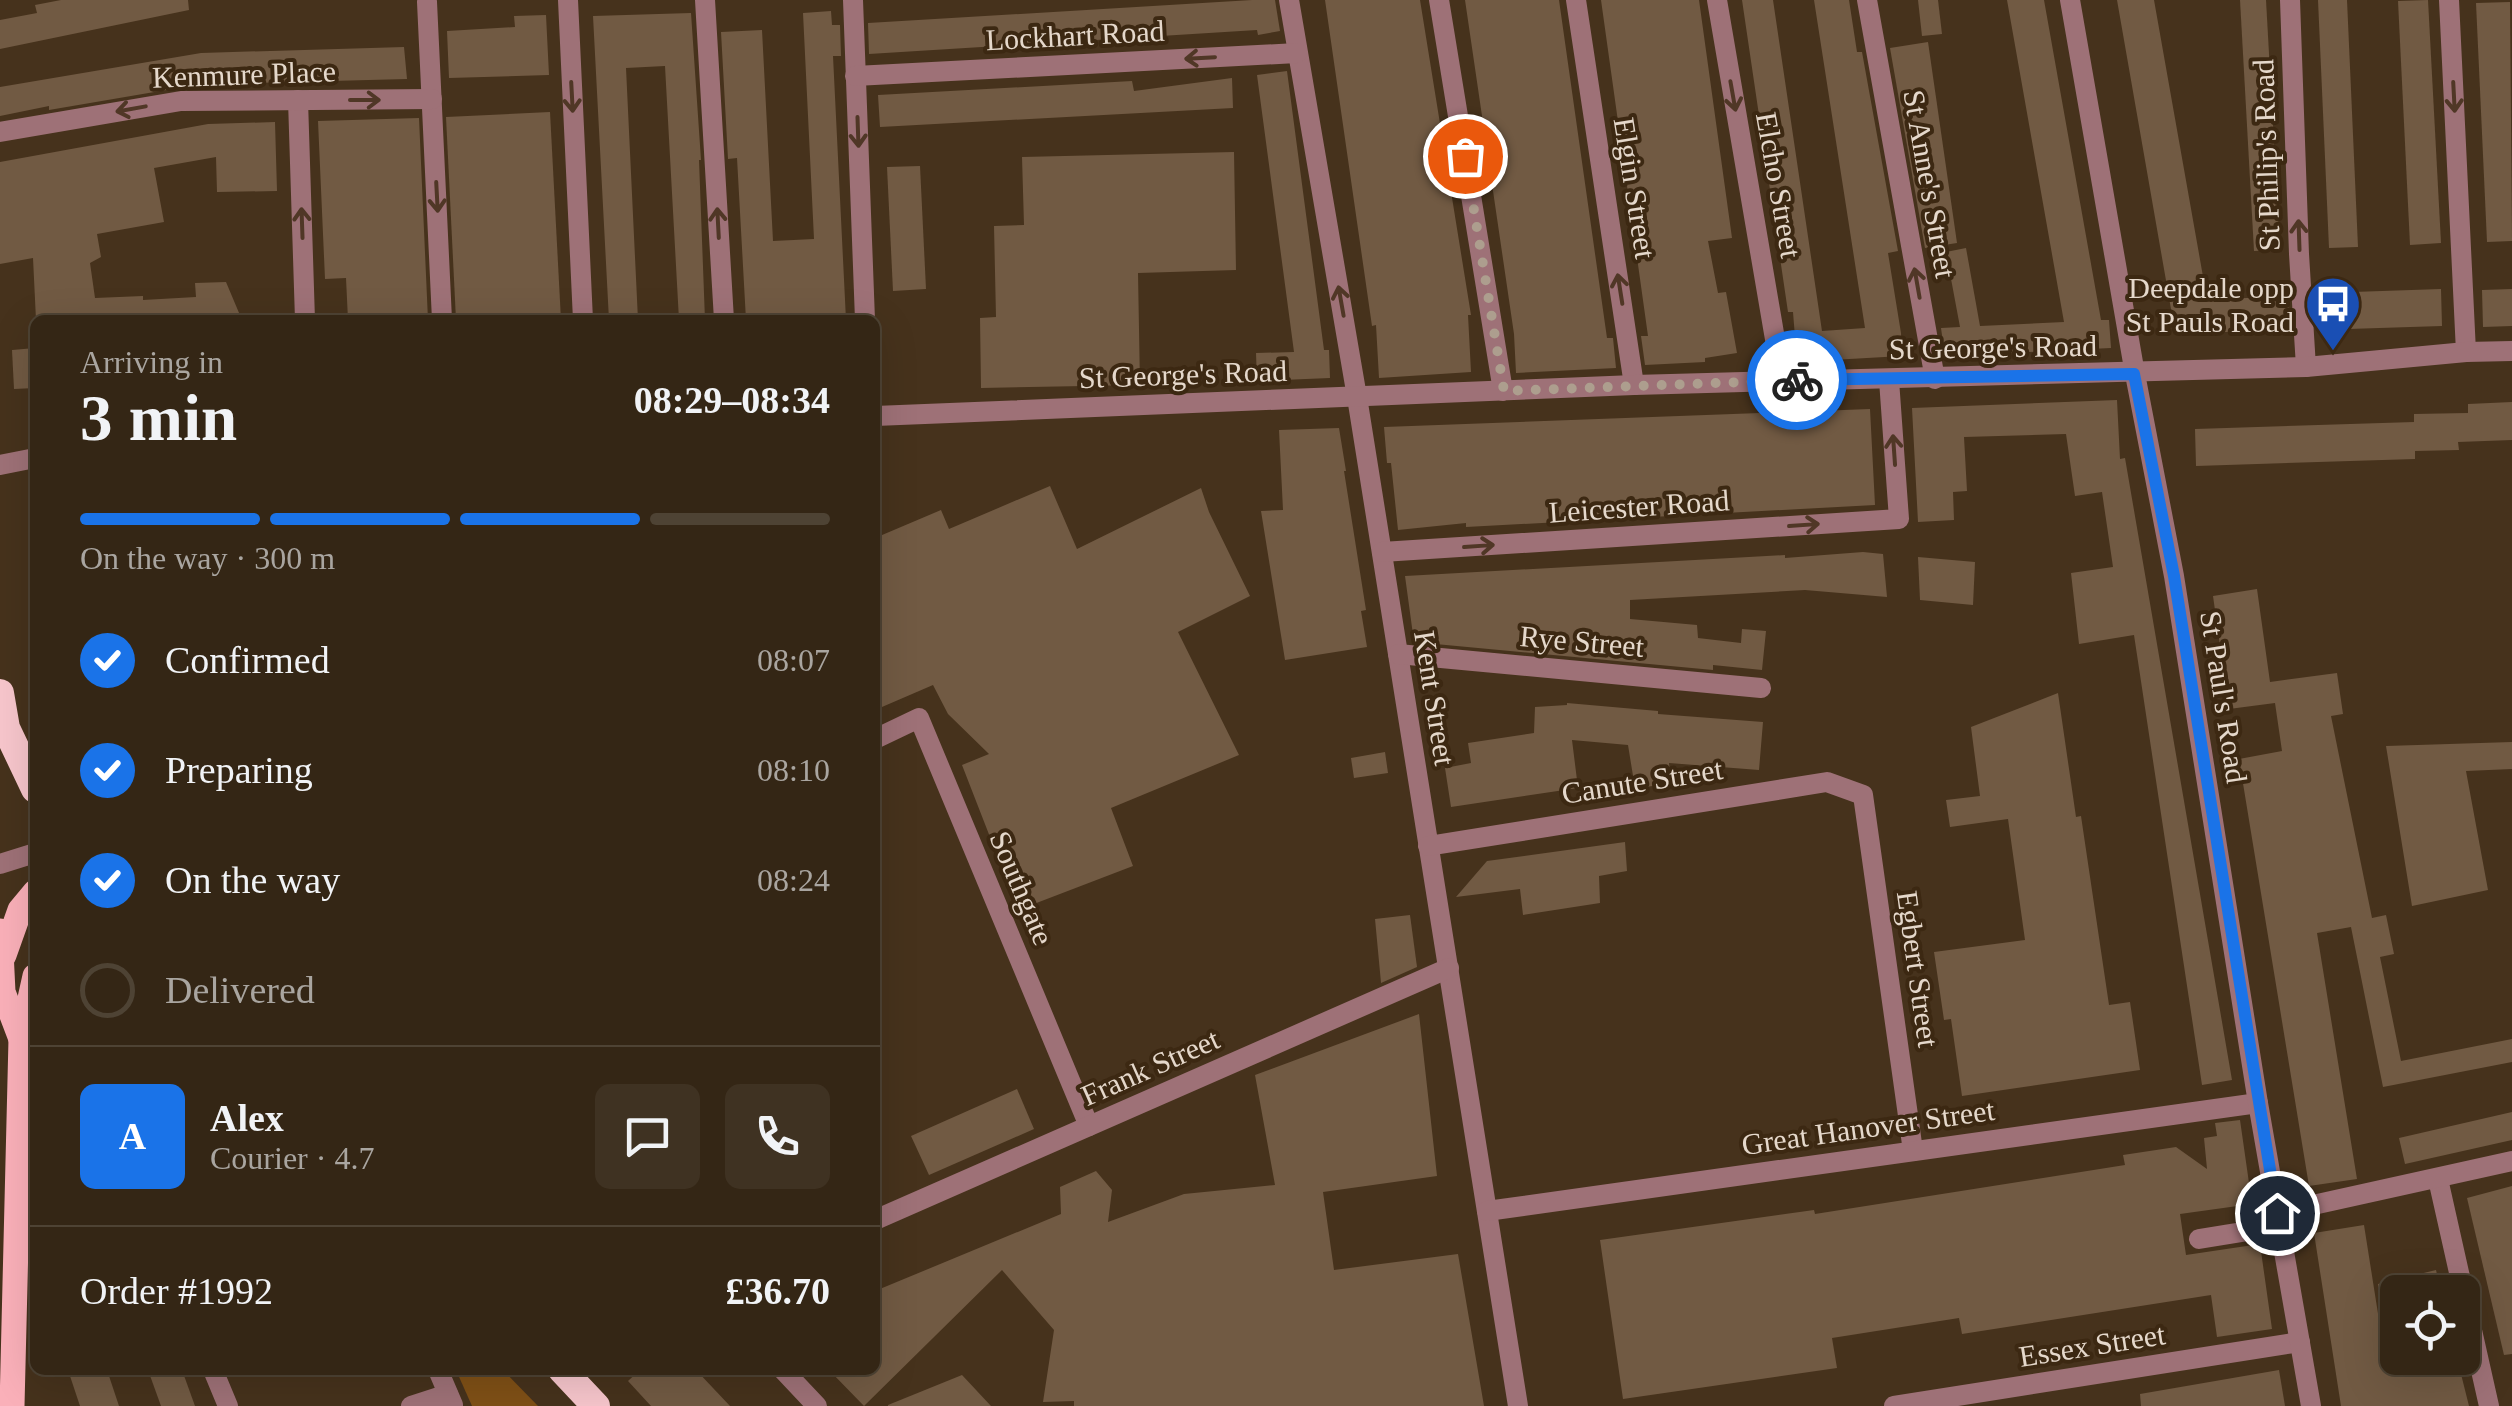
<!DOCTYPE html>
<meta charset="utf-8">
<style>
:root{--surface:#342615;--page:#3f3222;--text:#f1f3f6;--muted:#a9a5a0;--line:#4e4334;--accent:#1a73e8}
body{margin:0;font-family:"Times New Roman",serif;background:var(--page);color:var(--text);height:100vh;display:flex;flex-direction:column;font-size:38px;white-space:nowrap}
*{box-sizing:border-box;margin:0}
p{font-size:32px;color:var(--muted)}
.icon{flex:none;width:55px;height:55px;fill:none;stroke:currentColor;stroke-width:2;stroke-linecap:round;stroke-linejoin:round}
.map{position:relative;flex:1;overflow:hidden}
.panel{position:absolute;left:30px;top:315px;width:850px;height:1060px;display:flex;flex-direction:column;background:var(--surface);border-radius:15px;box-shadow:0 10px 40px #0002,0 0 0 2px var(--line)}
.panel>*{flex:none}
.fabs{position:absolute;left:2380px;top:1275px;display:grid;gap:20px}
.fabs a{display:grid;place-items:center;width:100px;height:100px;border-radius:15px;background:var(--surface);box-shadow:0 10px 40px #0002,0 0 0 2px var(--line);font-size:50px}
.pin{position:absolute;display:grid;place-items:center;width:85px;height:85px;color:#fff;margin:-42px;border:5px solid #fff;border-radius:50%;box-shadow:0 2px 10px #0007}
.courier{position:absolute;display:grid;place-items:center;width:100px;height:100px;margin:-50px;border:8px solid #1a73e8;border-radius:50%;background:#fff;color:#222;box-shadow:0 2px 12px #0007}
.summary em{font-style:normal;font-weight:700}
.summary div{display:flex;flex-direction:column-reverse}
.summary{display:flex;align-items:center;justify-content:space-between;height:170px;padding:0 50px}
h1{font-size:65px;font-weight:700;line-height:75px}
.bar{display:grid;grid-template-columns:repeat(4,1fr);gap:15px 10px;align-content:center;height:120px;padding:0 50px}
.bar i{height:12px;border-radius:8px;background:var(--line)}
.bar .current{background:var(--accent)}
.bar p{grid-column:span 4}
.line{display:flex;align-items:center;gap:25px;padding:0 50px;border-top:2px solid var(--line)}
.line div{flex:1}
.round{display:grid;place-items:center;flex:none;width:105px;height:105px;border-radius:15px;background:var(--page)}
ol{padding:0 50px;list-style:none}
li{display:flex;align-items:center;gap:30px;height:110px}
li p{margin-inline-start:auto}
li .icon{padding:10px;border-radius:50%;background:var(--accent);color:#fff;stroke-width:4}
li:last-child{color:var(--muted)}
li i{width:55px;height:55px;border:5px solid var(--line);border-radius:50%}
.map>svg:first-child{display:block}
</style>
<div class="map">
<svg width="2512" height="1406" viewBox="0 0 2512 1406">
<rect width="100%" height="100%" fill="#46321c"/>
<!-- green -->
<polygon fill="#7f5016" points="456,1370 503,1370 538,1406 472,1406"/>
<!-- building -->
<g fill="#715a43">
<polygon points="61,0 188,0 189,10 0,49 0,20 37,13 35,5"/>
<polygon points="1252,0 1275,0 1280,31 1258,35 1257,30 869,54 868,23"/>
<polygon points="1325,0 1420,0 1471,315 1468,315 1471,372 1379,378 1376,325 1372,326"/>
<polygon points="1465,0 1559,0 1607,338 1613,338 1616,368 1516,373 1514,334"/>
<polygon points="1601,0 1699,0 1732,238 1708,241 1718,293 1726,292 1737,353 1705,358 1705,362 1645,365 1641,336 1648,336"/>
<polygon points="1742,0 1773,0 1822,331 1865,328 1814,0 1849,0 1857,52 1862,52 1898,251 1888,253 1901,333 1902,356 1797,362 1793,312 1788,312"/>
<polygon points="1918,0 1938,0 1942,34 1922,36"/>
<polygon points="2007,0 2044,0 2101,320 2109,320 2111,348 1984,354 1985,357 1965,360 1964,355 1945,356 1941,328 1960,327 1946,252 1966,248 1980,326 2064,322"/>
<polygon points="2117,0 2154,0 2207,299 2288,297 2290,331 2287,332 2175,332"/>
<polygon points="2240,0 2266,0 2280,250 2254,251"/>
<polygon points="2318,0 2347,0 2358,247 2329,248"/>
<polygon points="2428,0 2441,243 2410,245 2398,1"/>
<polygon points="2510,2 2512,241 2487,242 2476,3"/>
<polygon points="831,11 832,25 840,25 841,56 833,56 846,320 746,320 737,158 728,159 721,32 762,30 773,241 814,239 803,13"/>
<polygon points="691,13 701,160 699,160 705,320 679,320 665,66 626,68 638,320 609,320 593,16"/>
<polygon points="546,15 549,75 449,78 447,31 515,27 514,16"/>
<polygon points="1928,42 1957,243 1925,248 1890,48"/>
<polygon points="404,47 407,79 213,84 213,82 49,110 49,106 0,116 0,87 201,53"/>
<polygon points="1287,71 1324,350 1329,350 1330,378 1257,381 1256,353 1294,352 1257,75"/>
<polygon points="1232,78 1233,108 880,127 878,95 1132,81 1134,91"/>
<polygon points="550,112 561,320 456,320 446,117"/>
<polygon points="419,118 428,320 348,320 346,278 325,279 318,121"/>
<polygon points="275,122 277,191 217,192 216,157 154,168 164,222 97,234 101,257 90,263 95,298 143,296 143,300 196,297 195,283 226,282 242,320 36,320 33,258 0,264 0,162 208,124"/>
<polygon points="1234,152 1236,270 1138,273 1140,385 981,388 980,318 996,317 994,226 1024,225 1022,157"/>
<polygon points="920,166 926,289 893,291 887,167"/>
<polygon points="2441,289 2442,326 2317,330 2315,296 2323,296 2323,293"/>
<polygon points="2512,289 2512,326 2483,327 2482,290"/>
<polygon points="35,348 35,388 14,389 12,350"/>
<polygon points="2117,400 2120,459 2125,458 2232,1080 2202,1085 2134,635 2079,644 2071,573 2113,567 2102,492 2075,496 2066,434 1964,437 1967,491 1953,492 1954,520 1918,522 1912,408"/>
<polygon points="2512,402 2512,440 2458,442 2459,450 2415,451 2415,459 2196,466 2195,429 2414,422 2414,414 2468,413 2468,404"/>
<polygon points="1870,409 1875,505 1466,527 1466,523 1398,530 1391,463 1387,463 1384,427"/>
<polygon points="1339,428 1346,471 1344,471 1366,610 1361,611 1367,647 1285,660 1261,511 1283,510 1279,430"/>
<polygon points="1050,486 1077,549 1201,488 1209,512 1250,596 1178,632 1239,755 1111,808 1133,866 1026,907 1005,852 997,855 962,765 989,754 948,714 933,685 875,710 875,538 941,510 949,529"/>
<polygon points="1863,552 1883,554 1887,597 1805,590 1630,600 1630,619 1697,625 1698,638 1741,643 1742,629 1766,631 1762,670 1713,665 1713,670 1414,642 1405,576 1785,555 1785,558"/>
<polygon points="1918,557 1975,562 1973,605 1920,600"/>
<polygon points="2257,589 2270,682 2337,673 2343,714 2331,716 2372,918 2386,915 2394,954 2380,957 2401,1061 2512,1039 2512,1062 2383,1087 2351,927 2317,933 2357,1179 2309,1186 2239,759 2282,751 2275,703 2229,709 2213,596"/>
<polygon points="2058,693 2076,817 2081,816 2109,1005 2130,1002 2140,1070 1962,1096 1951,1019 1944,1020 1934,952 2025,940 2008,819 1950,827 1946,800 1980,796 1971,727"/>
<polygon points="1567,703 1658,711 1658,714 1763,722 1759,770 1669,763 1671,784 1635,788 1628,745 1572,740 1578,788 1451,807 1445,768 1471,763 1468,743 1534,733 1535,707 1567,705"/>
<polygon points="2512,742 2512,769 2466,771 2488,890 2412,906 2386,746"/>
<polygon points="1385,752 1388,773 1354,778 1351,758"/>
<polygon points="1625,842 1627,871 1599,876 1600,903 1523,915 1520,889 1456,897 1487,861"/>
<polygon points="1410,915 1417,967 1381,983 1375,919"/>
<polygon points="1419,1014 1437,1176 1323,1192 1334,1270 1458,1254 1484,1406 1074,1406 1074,1401 1043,1402 1054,1330 1002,1270 864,1406 829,1370 875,1370 875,1291 1061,1214 1060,1187 1096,1171 1112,1190 1108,1222 1184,1194 1275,1185 1255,1075"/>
<polygon points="1017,1089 1034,1129 929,1175 911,1136"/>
<polygon points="2512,1112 2512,1140 2405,1164 2399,1138"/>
<polygon points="2240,1120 2252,1204 2180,1214 2186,1255 2260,1244 2272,1329 2217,1337 2211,1295 1962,1334 1959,1318 1832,1338 1837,1368 1623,1399 1600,1240 1814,1210 1815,1214 2125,1165 2123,1155 2176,1147 2207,1169 2204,1138 2217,1136 2215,1123"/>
<polygon points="2512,1186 2512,1354 2504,1355 2467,1198"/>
<polygon points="2364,1225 2385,1358 2457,1358 2469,1406 2341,1406 2314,1233"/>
<polygon points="2436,1270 2441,1292 2379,1292 2378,1284"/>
<polygon points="68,1370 107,1370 119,1406 80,1406"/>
<polygon points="148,1370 182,1370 195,1406 161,1406"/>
<polygon points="640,1370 696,1370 730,1406 651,1406 628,1381"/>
<polygon points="2279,1370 2285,1406 2141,1406 2140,1394"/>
<polygon points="962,1375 991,1406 888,1406 888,1405"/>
</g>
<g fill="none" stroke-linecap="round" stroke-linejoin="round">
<!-- minor -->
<g stroke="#9e7177" stroke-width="20">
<polyline points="568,0 583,320"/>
<polyline points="705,0 724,320"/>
<polyline points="853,0 865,320"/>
<polyline points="1289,0 1357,397 1518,1406"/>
<polyline points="1439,0 1503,391"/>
<polyline points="1576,0 1634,385"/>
<polyline points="1717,0 1782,380"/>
<polyline points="1867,0 1935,379"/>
<polyline points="2070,0 2135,374"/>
<polyline points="2290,0 2299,254 2306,367"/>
<polyline points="2449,0 2466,352"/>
<polyline points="427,2 442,320"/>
<polyline points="855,76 1297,53"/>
<polyline points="298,100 305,320"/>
<polyline points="0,132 181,101 432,99"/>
<polyline points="1382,552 1899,519 1889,380"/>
<polyline points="1398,654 1761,688"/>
<polyline points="875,739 919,718 1089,1126"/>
<polyline points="1428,846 1827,782 1863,795 1913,1151"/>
<polyline points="0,864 35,853"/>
<polyline points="2438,1179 2489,1406"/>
<polyline points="1487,1211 2258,1103"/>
<polyline points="2277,1213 2512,1161"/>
<polyline points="875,1220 1449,968"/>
<polyline points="2199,1239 2279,1226"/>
<polyline points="213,1370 228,1406"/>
<polyline points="438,1370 453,1405"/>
<polyline points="783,1370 817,1406"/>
<polyline points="411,1406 448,1394"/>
<polyline points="1894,1406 2300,1342"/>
</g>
<!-- tertiary -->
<g stroke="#9e7177" stroke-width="20">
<polyline points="2135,374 2174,576 2258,1103 2311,1406"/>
<polyline points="875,416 1634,385 2306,367 2466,352 2512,351"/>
<polyline points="0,465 35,458"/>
</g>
<!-- primary -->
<g stroke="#fab0b9" stroke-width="25">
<polyline points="0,931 3,992 21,1039"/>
<polyline points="4,955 20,910 35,892"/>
<polyline points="12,1406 21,1039 35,976"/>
</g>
<!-- trunk -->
<g stroke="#f7c6cc" stroke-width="28">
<polyline points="0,693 6,728 35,789"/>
<polyline points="562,1370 596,1406"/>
</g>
</g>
<!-- one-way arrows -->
<defs><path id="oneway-shaft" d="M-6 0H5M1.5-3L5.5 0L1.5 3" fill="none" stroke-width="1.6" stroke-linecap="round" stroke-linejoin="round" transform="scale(2.5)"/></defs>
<g stroke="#503726">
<use href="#oneway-shaft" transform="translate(1200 58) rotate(177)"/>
<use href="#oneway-shaft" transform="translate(1733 96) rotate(80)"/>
<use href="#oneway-shaft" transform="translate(572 97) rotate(87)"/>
<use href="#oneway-shaft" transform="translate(2454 97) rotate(87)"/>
<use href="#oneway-shaft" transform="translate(365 100)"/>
<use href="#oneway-shaft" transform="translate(131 109) rotate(170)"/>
<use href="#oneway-shaft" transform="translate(858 132) rotate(88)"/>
<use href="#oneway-shaft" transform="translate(437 197) rotate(87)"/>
<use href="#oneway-shaft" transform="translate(302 223) rotate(-92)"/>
<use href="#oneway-shaft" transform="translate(718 223) rotate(-93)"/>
<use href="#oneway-shaft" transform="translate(2299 235) rotate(-92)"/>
<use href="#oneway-shaft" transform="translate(1917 283) rotate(-100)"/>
<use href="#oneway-shaft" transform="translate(1620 289) rotate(-99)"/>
<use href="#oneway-shaft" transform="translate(1341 301) rotate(-100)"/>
<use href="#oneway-shaft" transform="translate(1894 450) rotate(-94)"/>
<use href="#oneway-shaft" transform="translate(1804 525) rotate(-4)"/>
<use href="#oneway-shaft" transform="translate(1479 546) rotate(-4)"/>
</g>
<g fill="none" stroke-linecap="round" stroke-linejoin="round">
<!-- done -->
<polyline stroke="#ad9e8e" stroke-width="10" stroke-dasharray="0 18" points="1465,156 1504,391 1797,380"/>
<!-- route -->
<polyline stroke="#1a73e8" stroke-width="12" points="1797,380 2134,374 2174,576 2277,1213"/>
</g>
<!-- icons -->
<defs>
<g id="bus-pin" transform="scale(2.875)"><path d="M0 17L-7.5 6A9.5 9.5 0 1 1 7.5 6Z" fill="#1a4fb4" stroke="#3c2812"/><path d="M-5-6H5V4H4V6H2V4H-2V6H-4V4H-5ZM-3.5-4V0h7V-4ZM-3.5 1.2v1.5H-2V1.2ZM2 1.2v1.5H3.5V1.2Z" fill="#fff"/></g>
</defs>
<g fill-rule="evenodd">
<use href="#bus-pin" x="2333" y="304"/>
</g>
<g text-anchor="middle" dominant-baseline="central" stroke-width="8" stroke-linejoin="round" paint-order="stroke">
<!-- street labels -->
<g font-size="30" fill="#e5d8cb" stroke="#3c2812">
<text transform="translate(1075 35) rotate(-3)">Lockhart Road</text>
<text transform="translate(244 74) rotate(-2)">Kenmure Place</text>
<text transform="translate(2266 155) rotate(-92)">St Philip's Road</text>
<text transform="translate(1930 184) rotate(80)">St Anne's Street</text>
<text transform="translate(1779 185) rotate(80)">Elcho Street</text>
<text transform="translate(1635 188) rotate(81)">Elgin Street</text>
<text transform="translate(1993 347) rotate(-1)">St George's Road</text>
<text transform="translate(1183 374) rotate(-2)">St George's Road</text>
<text transform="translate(1639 506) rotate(-4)">Leicester Road</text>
<text transform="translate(1582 641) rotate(5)">Rye Street</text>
<text transform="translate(2224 697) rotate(81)">St Paul's Road</text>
<text transform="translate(1435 698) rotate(81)">Kent Street</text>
<text transform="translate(1642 781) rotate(-9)">Canute Street</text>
<text transform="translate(1022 888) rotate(67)">Southgate</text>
<text transform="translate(1918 969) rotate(82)">Egbert Street</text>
<text transform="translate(1150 1067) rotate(-24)">Frank Street</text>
<text transform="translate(1868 1127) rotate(-8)">Great Hanover Street</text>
<text transform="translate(2092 1345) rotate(-9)">Essex Street</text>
</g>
<!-- poi labels -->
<g font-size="30" fill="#e5d8cb" stroke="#3c2812" text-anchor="end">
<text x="2294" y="287">Deepdale opp<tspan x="2294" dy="34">St Pauls Road</tspan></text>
</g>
</g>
</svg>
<div class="fabs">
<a><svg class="icon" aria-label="locate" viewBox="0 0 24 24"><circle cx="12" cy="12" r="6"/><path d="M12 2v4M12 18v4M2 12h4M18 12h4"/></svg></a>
</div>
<div class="pin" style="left:1465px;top:156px;background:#ea580c"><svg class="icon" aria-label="bag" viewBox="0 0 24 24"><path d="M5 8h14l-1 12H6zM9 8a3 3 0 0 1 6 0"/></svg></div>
<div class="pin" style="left:2277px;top:1213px;background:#1f2937"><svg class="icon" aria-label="home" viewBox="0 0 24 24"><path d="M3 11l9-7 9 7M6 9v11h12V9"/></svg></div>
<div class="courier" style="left:1797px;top:380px"><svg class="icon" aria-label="bike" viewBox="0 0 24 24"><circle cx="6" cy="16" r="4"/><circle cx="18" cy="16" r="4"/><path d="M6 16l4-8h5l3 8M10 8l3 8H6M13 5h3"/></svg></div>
<section class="panel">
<div class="summary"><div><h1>3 min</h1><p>Arriving in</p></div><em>08:29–08:34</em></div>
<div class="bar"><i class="current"></i><i class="current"></i><i class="current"></i><i></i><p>On the way · 300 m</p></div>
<ol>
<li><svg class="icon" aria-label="check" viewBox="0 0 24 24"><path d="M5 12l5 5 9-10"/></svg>Confirmed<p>08:07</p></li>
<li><svg class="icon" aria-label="check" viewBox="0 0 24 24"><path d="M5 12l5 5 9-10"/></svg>Preparing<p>08:10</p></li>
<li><svg class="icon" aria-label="check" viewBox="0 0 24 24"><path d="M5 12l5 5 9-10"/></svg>On the way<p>08:24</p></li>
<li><i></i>Delivered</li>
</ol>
<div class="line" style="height:180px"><b class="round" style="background:var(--accent);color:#fff">A</b><div><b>Alex</b><p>Courier · 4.7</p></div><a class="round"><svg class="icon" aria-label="chat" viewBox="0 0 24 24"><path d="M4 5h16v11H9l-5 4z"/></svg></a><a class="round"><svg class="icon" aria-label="phone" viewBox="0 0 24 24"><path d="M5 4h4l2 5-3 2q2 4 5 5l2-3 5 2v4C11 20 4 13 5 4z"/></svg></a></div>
<div class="line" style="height:130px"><div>Order #1992</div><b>£36.70</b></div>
</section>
</div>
